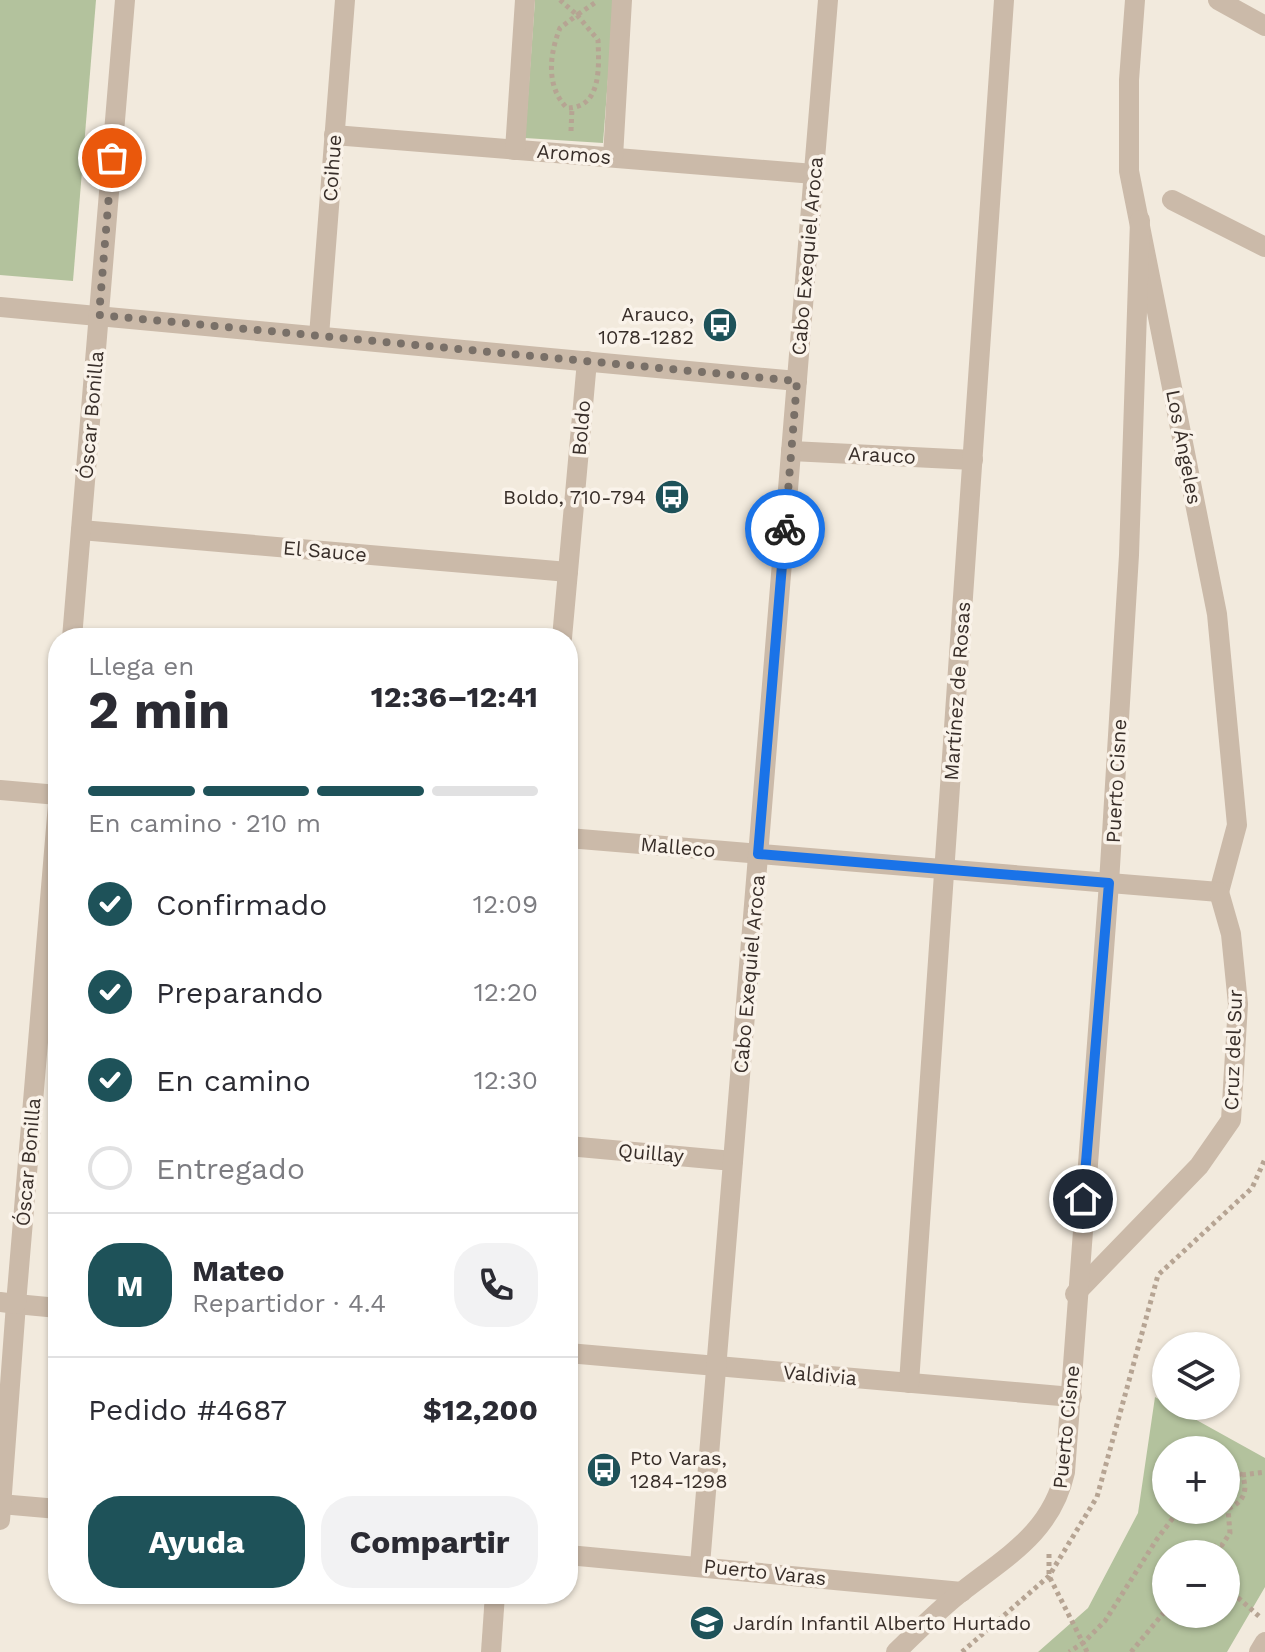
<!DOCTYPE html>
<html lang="es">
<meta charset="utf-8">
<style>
:root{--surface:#fff;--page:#f2f2f3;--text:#2b2b33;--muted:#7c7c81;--line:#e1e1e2;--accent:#1e5259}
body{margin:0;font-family:"Work Sans",sans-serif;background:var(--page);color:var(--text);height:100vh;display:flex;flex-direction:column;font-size:30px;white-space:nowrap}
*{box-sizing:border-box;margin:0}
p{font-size:26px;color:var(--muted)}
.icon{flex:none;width:44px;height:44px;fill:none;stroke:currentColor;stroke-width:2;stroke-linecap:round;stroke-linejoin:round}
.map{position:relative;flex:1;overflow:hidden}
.side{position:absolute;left:48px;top:628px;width:530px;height:976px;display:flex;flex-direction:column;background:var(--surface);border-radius:32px;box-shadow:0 2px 6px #0004}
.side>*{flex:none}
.tools{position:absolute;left:1152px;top:1332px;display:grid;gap:16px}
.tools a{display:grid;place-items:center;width:88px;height:88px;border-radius:50%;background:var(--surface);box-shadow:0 2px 6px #0004;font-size:40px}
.pin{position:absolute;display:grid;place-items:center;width:68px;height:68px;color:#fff;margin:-34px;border:4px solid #fff;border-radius:50%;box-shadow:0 2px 8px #0007}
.courier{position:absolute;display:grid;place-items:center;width:80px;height:80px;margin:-40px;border:6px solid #1a73e8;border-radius:50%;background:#fff;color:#222;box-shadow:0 2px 10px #0007}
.head em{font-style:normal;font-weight:700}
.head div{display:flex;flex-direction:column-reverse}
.head{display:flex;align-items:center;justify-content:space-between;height:136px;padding:0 40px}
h1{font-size:52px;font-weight:700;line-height:60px}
.bar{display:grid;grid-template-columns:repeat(4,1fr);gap:12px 8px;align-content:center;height:96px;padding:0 40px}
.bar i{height:10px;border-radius:6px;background:var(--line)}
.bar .active{background:var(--accent)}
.bar p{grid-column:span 4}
.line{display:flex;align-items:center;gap:20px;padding:0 40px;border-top:2px solid var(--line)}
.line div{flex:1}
.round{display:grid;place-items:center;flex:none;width:84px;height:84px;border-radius:32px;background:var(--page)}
ol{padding:0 40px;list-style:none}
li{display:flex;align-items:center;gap:24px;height:88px}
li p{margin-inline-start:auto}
li .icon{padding:8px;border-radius:50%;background:var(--accent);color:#fff;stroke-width:4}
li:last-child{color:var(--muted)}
li i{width:44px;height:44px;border:4px solid var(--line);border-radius:50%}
.button{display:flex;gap:16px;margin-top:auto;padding:16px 40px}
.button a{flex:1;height:92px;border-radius:32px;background:var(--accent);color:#fff;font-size:32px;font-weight:700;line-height:92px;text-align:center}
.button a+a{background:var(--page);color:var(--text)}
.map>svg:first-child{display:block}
</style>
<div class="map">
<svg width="1265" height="1652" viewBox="0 0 1265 1652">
<rect width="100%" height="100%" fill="#f2eadd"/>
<!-- green -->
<g fill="#b3c29d" fill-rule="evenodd">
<polygon points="0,0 96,0 73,281 0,275"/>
<polygon points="535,0 614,0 603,143 525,138"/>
<path d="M1155,1397L1265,1458V1587L1227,1652H1038L1088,1608L1138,1513ZM1166,1450H1226V1510H1166ZM1166,1554H1226V1614H1166Z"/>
</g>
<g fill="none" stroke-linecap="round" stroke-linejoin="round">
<!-- path -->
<g stroke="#b6a493" stroke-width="5" stroke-dasharray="4 4" stroke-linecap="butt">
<polyline points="560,0 577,15 596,2"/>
<path d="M577,15L598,40C599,66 602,108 567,108C546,87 549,55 560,28Z"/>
<polyline points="571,131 572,108"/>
<path d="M1226,1465L1242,1475C1249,1491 1243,1503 1227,1509"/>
<polyline points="1242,1475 1265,1472"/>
<polyline points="1215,1545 1215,1554"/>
<polyline points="1049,1554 1049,1576 1083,1643 1069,1652"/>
<polyline points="1191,1554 1193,1550 1222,1545 1230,1533 1228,1509"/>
<polyline points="1226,1587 1261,1618"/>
<polyline points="962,1652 1049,1576 1097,1497 1158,1275 1252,1188 1265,1159"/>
<polyline points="1087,1652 1083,1643 1105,1621 1157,1539 1179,1510"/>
<polyline points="1131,1652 1166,1610"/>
</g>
<!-- minor -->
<g stroke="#cbbaa9" stroke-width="20">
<polyline points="1135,0 1129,80 1129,171 1217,614 1237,825 1219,892"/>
<polyline points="1218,0 1265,26"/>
<polyline points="334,135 814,174"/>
<polyline points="515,150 525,0"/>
<polyline points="613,157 622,0"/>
<polyline points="1172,200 1265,247"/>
<polyline points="0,307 797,381"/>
<polyline points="319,336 345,0"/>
<polyline points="791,451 973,460"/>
<polyline points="81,530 568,572"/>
<polyline points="562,638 587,361"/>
<polyline points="0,790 58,795"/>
<polyline points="568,838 1219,892"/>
<polyline points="568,1146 733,1161"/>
<polyline points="1075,1294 1199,1166 1231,1120 1238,1004 1231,934 1219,892"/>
<polyline points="568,1353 1072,1397"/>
<polyline points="909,1383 1004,0"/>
<polyline points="0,1504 58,1509"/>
<polyline points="0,1520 16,1304 58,1308"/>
<polyline points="568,1555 962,1592"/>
<polyline points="700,1565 828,0"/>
<polyline points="491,1652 495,1594"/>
<path d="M896,1652C918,1631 940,1608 964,1590C1009,1555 1052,1531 1065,1472L1109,883L1129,555L1140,220"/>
</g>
<!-- tertiary -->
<g stroke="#cbbaa9" stroke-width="20">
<polyline points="72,638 125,0"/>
<polyline points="0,1302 16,1304 58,804"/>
<polyline points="1259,1652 1265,1642"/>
</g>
</g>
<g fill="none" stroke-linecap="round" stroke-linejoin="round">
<!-- done -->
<polyline stroke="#797068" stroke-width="8" stroke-dasharray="0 14.4" points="112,158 99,315 797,381 785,529"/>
<!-- route -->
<polyline stroke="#1a73e8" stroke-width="10" points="785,529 758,854 1109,883 1083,1199"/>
</g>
<!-- icons -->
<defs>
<g id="bus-disc" transform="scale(1.8)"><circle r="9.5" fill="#1e5259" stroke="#faf3ea"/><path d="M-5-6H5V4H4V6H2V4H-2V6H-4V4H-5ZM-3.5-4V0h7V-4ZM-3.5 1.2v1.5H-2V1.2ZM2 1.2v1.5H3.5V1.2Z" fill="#fff"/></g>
<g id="school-disc" transform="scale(1.8)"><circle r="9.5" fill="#1e5259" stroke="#faf3ea"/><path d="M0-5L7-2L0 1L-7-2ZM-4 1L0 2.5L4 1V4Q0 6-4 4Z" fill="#fff"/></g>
</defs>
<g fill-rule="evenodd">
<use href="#bus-disc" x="720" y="325"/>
<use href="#bus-disc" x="672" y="497"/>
<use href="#bus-disc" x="604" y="1470"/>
<use href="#school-disc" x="707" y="1623"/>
</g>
<g text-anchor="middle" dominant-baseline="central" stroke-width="7" stroke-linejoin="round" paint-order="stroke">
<!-- street labels -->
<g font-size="20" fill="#382e29" stroke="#faf3ea">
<text transform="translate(574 154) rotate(5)">Aromos</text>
<text transform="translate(332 168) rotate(-86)">Coihue</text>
<text transform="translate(807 256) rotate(-85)">Cabo Exequiel Aroca</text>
<text transform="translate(91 415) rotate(-85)">Óscar Bonilla</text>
<text transform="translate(581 428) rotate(-85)">Boldo</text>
<text transform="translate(1184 447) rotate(79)">Los Ángeles</text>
<text transform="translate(882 455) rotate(3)">Arauco</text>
<text transform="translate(325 551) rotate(5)">El Sauce</text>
<text transform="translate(957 691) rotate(-86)">Martínez de Rosas</text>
<text transform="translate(1116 781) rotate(-87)">Puerto Cisne</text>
<text transform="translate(678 847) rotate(5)">Malleco</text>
<text transform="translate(749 974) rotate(-85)">Cabo Exequiel Aroca</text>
<text transform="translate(1233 1050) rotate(-88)">Cruz del Sur</text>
<text transform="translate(651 1153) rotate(5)">Quillay</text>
<text transform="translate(28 1162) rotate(-85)">Óscar Bonilla</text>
<text transform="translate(820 1375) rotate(5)">Valdivia</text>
<text transform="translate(1066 1427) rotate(-84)">Puerto Cisne</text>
<text transform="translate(765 1572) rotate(6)">Puerto Varas</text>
</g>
<!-- poi labels -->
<g font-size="20" fill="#382e29" stroke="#faf3ea" text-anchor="end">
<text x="694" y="314">Arauco,<tspan x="694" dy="23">1078-1282</tspan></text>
<text x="646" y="497">Boldo, 710-794</text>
<text x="630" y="1458" text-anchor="start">Pto Varas,<tspan x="630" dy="23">1284-1298</tspan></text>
<text x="733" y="1623" text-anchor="start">Jardín Infantil Alberto Hurtado</text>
</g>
</g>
</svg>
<div class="tools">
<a><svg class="icon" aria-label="layers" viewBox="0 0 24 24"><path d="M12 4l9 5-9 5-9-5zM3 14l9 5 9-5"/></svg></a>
<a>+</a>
<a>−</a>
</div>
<div class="pin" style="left:112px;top:158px;background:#ea580c"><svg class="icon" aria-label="bag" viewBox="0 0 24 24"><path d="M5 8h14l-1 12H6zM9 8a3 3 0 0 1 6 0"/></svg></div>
<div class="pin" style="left:1083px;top:1199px;background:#1f2937"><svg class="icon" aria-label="home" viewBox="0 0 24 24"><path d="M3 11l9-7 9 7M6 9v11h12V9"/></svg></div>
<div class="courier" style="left:785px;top:529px"><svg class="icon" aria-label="bike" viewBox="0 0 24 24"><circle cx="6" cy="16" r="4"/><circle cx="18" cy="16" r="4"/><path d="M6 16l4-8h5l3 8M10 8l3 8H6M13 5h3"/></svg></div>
<section class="side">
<div class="head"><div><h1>2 min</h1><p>Llega en</p></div><em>12:36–12:41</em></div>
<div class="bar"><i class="active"></i><i class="active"></i><i class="active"></i><i></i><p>En camino · 210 m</p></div>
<ol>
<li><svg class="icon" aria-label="check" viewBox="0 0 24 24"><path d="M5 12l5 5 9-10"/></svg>Confirmado<p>12:09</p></li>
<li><svg class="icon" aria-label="check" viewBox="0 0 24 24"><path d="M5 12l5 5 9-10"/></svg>Preparando<p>12:20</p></li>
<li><svg class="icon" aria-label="check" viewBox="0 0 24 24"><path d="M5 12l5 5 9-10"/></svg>En camino<p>12:30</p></li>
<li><i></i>Entregado</li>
</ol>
<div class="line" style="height:144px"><b class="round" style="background:var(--accent);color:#fff">M</b><div><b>Mateo</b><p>Repartidor · 4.4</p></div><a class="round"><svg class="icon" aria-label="phone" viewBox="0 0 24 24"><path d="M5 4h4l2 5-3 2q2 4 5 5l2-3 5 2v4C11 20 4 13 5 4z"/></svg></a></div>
<div class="line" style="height:104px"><div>Pedido #4687</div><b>$12,200</b></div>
<div class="button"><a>Ayuda</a><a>Compartir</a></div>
</section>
</div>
